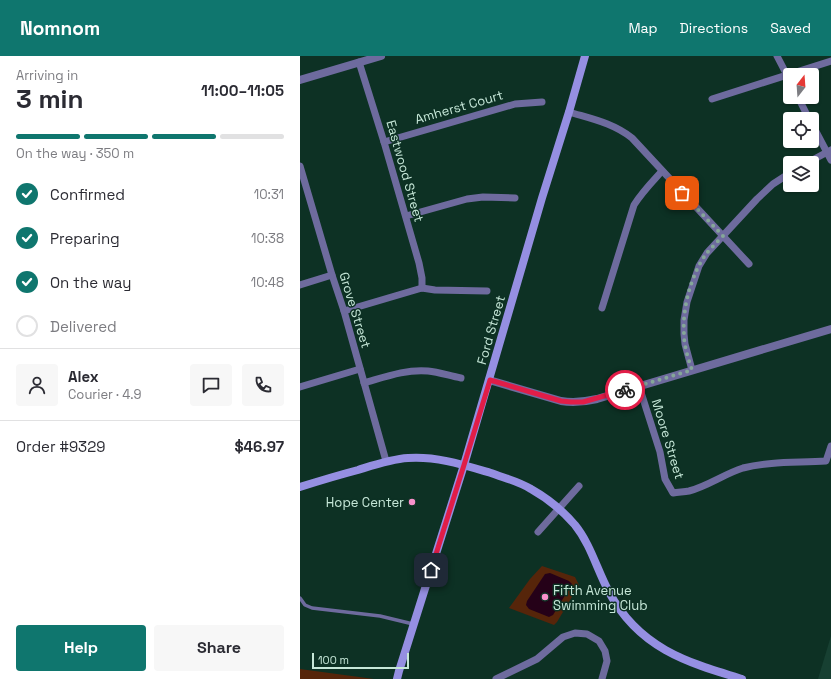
<!DOCTYPE html>
<meta charset="utf-8">
<style>
:root{--surface:#fff;--page:#f7f7f7;--text:#2b2b33;--muted:#7c7c81;--line:#e1e1e2;--accent:#0f766e}
body{margin:0;font-family:"Space Grotesk",sans-serif;background:var(--page);color:var(--text);height:100vh;display:flex;flex-direction:column;font-size:15px;white-space:nowrap}
*{box-sizing:border-box;margin:0}
p{font-size:13px;color:var(--muted)}
.icon{flex:none;width:22px;height:22px;fill:none;stroke:currentColor;stroke-width:2;stroke-linecap:round;stroke-linejoin:round}
.map{position:relative;flex:1;overflow:hidden}
.side{display:flex;flex-direction:column;background:var(--surface);width:300px}
.side>*{flex:none}
.needle{width:26px;rotate:17deg}
.tools{position:absolute;left:483px;top:12px;display:grid;gap:8px}
.tools a{display:grid;place-items:center;width:36px;height:36px;border-radius:4px;background:var(--surface);box-shadow:0 1px 3px #0004;font-size:20px}
.scale{position:absolute;left:12px;bottom:10px;width:97px;box-sizing:border-box;padding-left:4px;border:2px solid #c6e7d8;border-top:0;font-size:11px;line-height:14px;white-space:nowrap;color:#c6e7d8;-webkit-text-stroke:3px #0d3124;paint-order:stroke}
.pin{position:absolute;display:grid;place-items:center;width:34px;height:34px;color:#fff;margin:-17px;border-radius:8px;box-shadow:0 2px 6px #0006}
.courier{position:absolute;display:grid;place-items:center;width:40px;height:40px;margin:-20px;border:3px solid #e11d48;border-radius:50%;background:#fff;color:#222;box-shadow:0 1px 5px #0007}
.headline em{font-style:normal;font-weight:700}
.headline div{display:flex;flex-direction:column-reverse}
.headline{display:flex;align-items:center;justify-content:space-between;height:68px;padding:0 16px}
h1{font-size:26px;font-weight:700;line-height:30px}
.bar{display:grid;grid-template-columns:repeat(4,1fr);gap:6px 4px;align-content:center;height:48px;padding:0 16px}
.bar i{height:5px;border-radius:3px;background:var(--line)}
.bar .current{background:var(--accent)}
.bar p{grid-column:span 4}
.line{display:flex;align-items:center;gap:10px;padding:0 16px;border-top:1px solid var(--line)}
.line div{flex:1}
.round{display:grid;place-items:center;flex:none;width:42px;height:42px;border-radius:4px;background:var(--page)}
ol{padding:0 16px;list-style:none}
li{display:flex;align-items:center;gap:12px;height:44px}
li p{margin-inline-start:auto}
li .icon{padding:4px;border-radius:50%;background:var(--accent);color:#fff;stroke-width:4}
li:last-child{color:var(--muted)}
li i{width:22px;height:22px;border:2px solid var(--line);border-radius:50%}
.action{display:flex;gap:8px;margin-top:auto;padding:8px 16px}
.action a{flex:1;height:46px;border-radius:4px;background:var(--accent);color:#fff;font-size:16px;font-weight:700;line-height:46px;text-align:center}
.action a+a{background:var(--page);color:var(--text)}
header{display:flex;align-items:center;gap:24px;box-sizing:border-box;height:56px;padding:0 20px;background:var(--accent);color:#fff}
header strong{font-size:19px}
nav{display:flex;gap:22px;margin-inline-start:auto;font-size:14px}
main{display:flex;flex:1;min-height:0}
.map>svg:first-child{display:block}
</style>
<header>
<strong>Nomnom</strong>
<nav><a>Map</a><a>Directions</a><a>Saved</a></nav>
</header>
<main>
<section class="side">
<div class="headline"><div><h1>3 min</h1><p>Arriving in</p></div><em>11:00–11:05</em></div>
<div class="bar"><i class="current"></i><i class="current"></i><i class="current"></i><i></i><p>On the way · 350 m</p></div>
<ol>
<li><svg class="icon" aria-label="check" viewBox="0 0 24 24"><path d="M5 12l5 5 9-10"/></svg>Confirmed<p>10:31</p></li>
<li><svg class="icon" aria-label="check" viewBox="0 0 24 24"><path d="M5 12l5 5 9-10"/></svg>Preparing<p>10:38</p></li>
<li><svg class="icon" aria-label="check" viewBox="0 0 24 24"><path d="M5 12l5 5 9-10"/></svg>On the way<p>10:48</p></li>
<li><i></i>Delivered</li>
</ol>
<div class="line" style="height:72px"><a class="round"><svg class="icon" aria-label="person" viewBox="0 0 24 24"><circle cx="12" cy="8" r="4"/><path d="M4 21q1-7 8-7t8 7"/></svg></a><div><b>Alex</b><p>Courier · 4.9</p></div><a class="round"><svg class="icon" aria-label="chat" viewBox="0 0 24 24"><path d="M4 5h16v11H9l-5 4z"/></svg></a><a class="round"><svg class="icon" aria-label="phone" viewBox="0 0 24 24"><path d="M5 4h4l2 5-3 2q2 4 5 5l2-3 5 2v4C11 20 4 13 5 4z"/></svg></a></div>
<div class="line" style="height:52px"><div>Order #9329</div><b>$46.97</b></div>
<div class="action"><a>Help</a><a>Share</a></div>
</section>
<div class="map">
<svg width="531" height="623" viewBox="0 0 531 623">
<rect width="100%" height="100%" fill="#0d3124"/>
<!-- built -->
<polygon fill="#174032" points="531,580 531,623 518,623"/>
<!-- green -->
<g fill="#56250a">
<polygon points="242,510 275,521 279,529 257,566 254,569 209,552 230,523"/>
<polygon points="0,613 74,623 0,623"/>
</g>
<!-- water -->
<polygon fill="#250118" points="250,517 269,525 272,528 253,559 249,561 229,553 226,549 227,545 245,518"/>
<g fill="none" stroke-linecap="round" stroke-linejoin="round">
<!-- service -->
<polyline stroke="#6e6b9e" stroke-width="3.5" points="0,542 5,549 12,552 80,560 113,568"/>
<!-- minor -->
<g stroke="#6e6b9e" stroke-width="7">
<polyline points="477,0 490,25"/>
<polyline points="59,6 84,86 119,207 122,222 122,232"/>
<polyline points="498,41 509,63"/>
<polyline points="412,43 531,5"/>
<path d="M269,56C292,63 313,67 332,82L449,208"/>
<polyline points="512,68 531,104"/>
<polyline points="84,86 215,48 242,46"/>
<polyline points="507,107 531,94"/>
<polyline points="0,110 32,219 44,255 86,405"/>
<polyline points="106,160 167,143 183,141 215,142"/>
<polyline points="0,229 32,219"/>
<path d="M302,252L334,149C342,136 352,126 362,115"/>
<polyline points="44,255 122,232 135,234 187,235"/>
<polyline points="392,314 385,288 384,278 384,264 387,246 399,210 407,197 457,143 473,128 490,117"/>
<path d="M64,327C85,321 106,313 128,315C139,316 150,320 161,322"/>
<path d="M339,330L360,396L365,423L373,437C378,436 384,436 389,435C408,430 424,418 443,412C470,405 499,407 526,405L531,390"/>
<polyline points="0,331 60,313"/>
<polyline points="238,476 279,430"/>
<polyline points="196,623 237,603 263,581 275,577 287,578 299,585 305,595 307,605 302,623"/>
</g>
<!-- tertiary -->
<g stroke="#6e6b9e" stroke-width="8">
<polyline points="0,24 81,0"/>
<path d="M189,324L261,345C274,347 284,346 297,343L531,273"/>
</g>
<!-- secondary -->
<g stroke="#958fe2" stroke-width="8">
<path d="M0,431C19,425 39,419 58,414C74,409 91,403 108,402C137,400 164,409 191,417C204,422 218,425 231,433C247,442 263,455 275,469C291,489 297,514 309,536C339,592 386,606 442,623"/>
<polyline points="97,623 99,615 164,409 242,142 269,56 285,0"/>
</g>
</g>
<g fill="none" stroke-linecap="round" stroke-linejoin="round">
<!-- done -->
<path stroke="#85a799" stroke-width="4" stroke-dasharray="0 7.2" d="M325,334L392,314C388,302 384,290 384,278C382,253 391,219 406,198C411,192 417,186 423,180L382,137"/>
<!-- route -->
<polyline stroke="#e11d48" stroke-width="5" points="131,514 164,409 190,324 261,345 271,346 283,346 325,334"/>
</g>
<!-- markers -->
<g fill="#f890cb" stroke="#0d3124" stroke-width="1.5">
<circle cx="112" cy="446" r="4"/>
<circle cx="245" cy="541" r="4"/>
</g>
<g text-anchor="middle" dominant-baseline="central" stroke-width="3" stroke-linejoin="round" paint-order="stroke">
<!-- street labels -->
<g font-size="13" fill="#c6e7d8" stroke="#0d3124">
<text transform="translate(159 51) rotate(-16)">Amherst Court</text>
<text transform="translate(105 115) rotate(74)">Eastwood Street</text>
<text transform="translate(55 254) rotate(73)">Grove Street</text>
<text transform="translate(191 274) rotate(-74)">Ford Street</text>
<text transform="translate(368 383) rotate(73)">Moore Street</text>
</g>
<!-- poi labels -->
<g font-size="13" fill="#c6e7d8" stroke="#0d3124" text-anchor="end">
<text x="104" y="446">Hope Center</text>
<text x="253" y="534" text-anchor="start">Fifth Avenue<tspan x="253" dy="15">Swimming Club</tspan></text>
</g>
</g>
</svg>
<div class="tools">
<a><svg class="needle" viewBox="-14 -14 28 28"><path d="M0-13l5 13h-10z" fill="#e53935"/><path d="M0 13l5-13h-10z" fill="#7c7c81"/></svg></a>
<a><svg class="icon" aria-label="locate" viewBox="0 0 24 24"><circle cx="12" cy="12" r="6"/><path d="M12 2v4M12 18v4M2 12h4M18 12h4"/></svg></a>
<a><svg class="icon" aria-label="layers" viewBox="0 0 24 24"><path d="M12 4l9 5-9 5-9-5zM3 14l9 5 9-5"/></svg></a>
</div>
<div class="scale">100 m</div>
<div class="pin" style="left:382px;top:137px;background:#ea580c"><svg class="icon" aria-label="bag" viewBox="0 0 24 24"><path d="M5 8h14l-1 12H6zM9 8a3 3 0 0 1 6 0"/></svg></div>
<div class="pin" style="left:131px;top:514px;background:#1f2937"><svg class="icon" aria-label="home" viewBox="0 0 24 24"><path d="M3 11l9-7 9 7M6 9v11h12V9"/></svg></div>
<div class="courier" style="left:325px;top:334px"><svg class="icon" aria-label="bike" viewBox="0 0 24 24"><circle cx="6" cy="16" r="4"/><circle cx="18" cy="16" r="4"/><path d="M6 16l4-8h5l3 8M10 8l3 8H6M13 5h3"/></svg></div>
</div>
</main>
